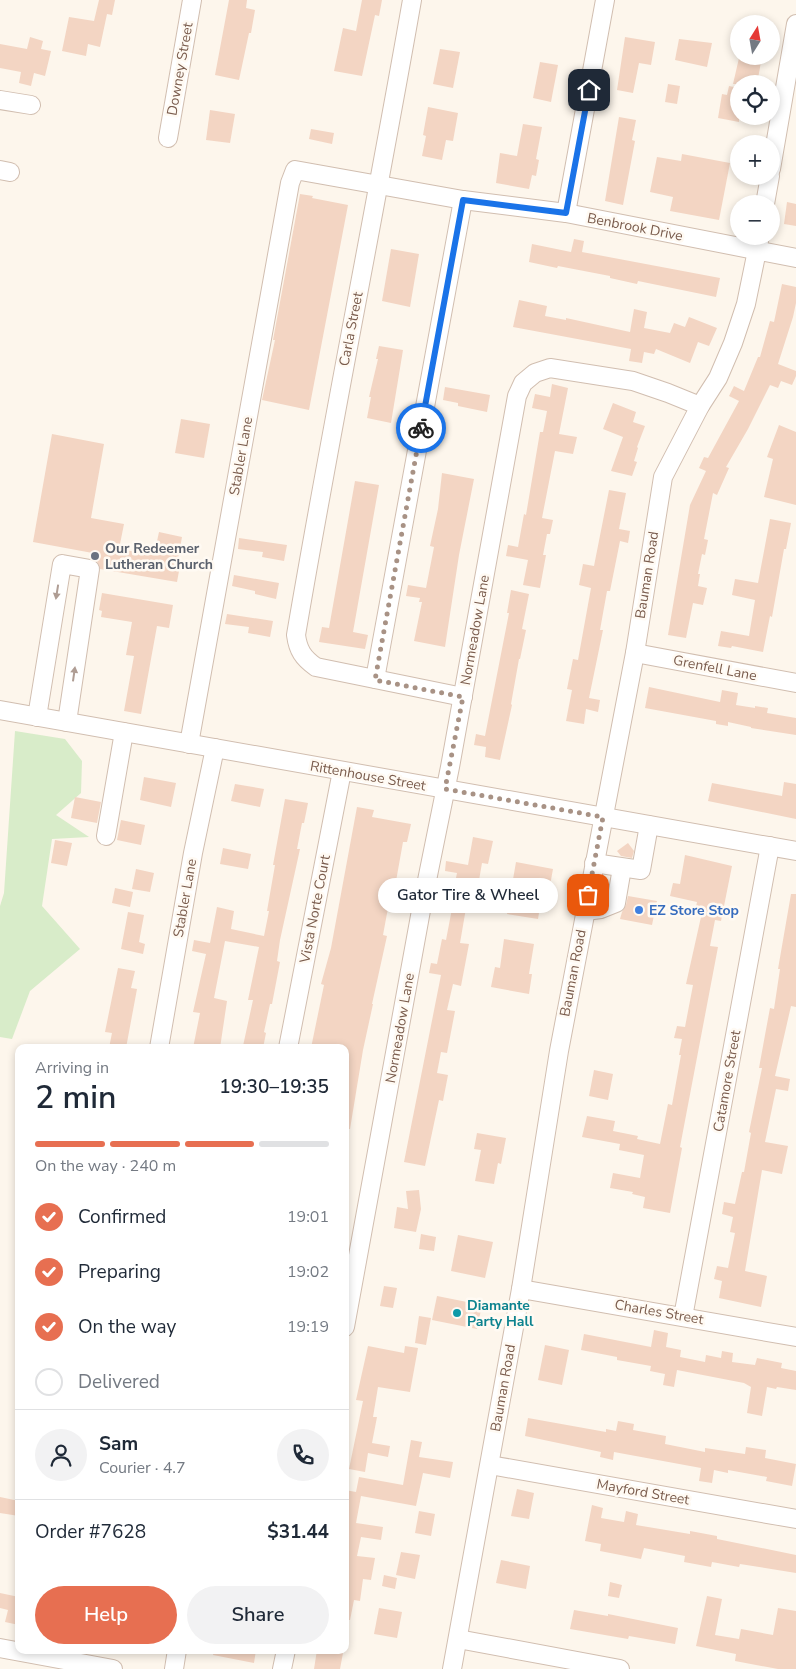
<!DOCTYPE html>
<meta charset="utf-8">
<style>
:root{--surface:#fff;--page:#f2f2f3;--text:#1f2937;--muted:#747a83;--line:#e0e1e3;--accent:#e76f51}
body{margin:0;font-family:"Nunito Sans",sans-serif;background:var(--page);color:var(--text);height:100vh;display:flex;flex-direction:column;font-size:19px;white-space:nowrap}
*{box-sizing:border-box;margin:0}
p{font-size:16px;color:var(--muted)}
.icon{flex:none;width:28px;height:28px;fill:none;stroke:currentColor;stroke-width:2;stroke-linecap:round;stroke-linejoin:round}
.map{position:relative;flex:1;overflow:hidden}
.sheet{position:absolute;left:15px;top:1044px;width:334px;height:610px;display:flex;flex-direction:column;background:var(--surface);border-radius:10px;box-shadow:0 2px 8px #0003}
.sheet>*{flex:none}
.needle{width:32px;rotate:11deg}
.controls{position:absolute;left:730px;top:15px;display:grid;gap:10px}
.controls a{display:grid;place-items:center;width:50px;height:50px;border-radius:50%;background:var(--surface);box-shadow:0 2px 8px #0003;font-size:25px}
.pin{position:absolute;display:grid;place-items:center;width:42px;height:42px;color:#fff;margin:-21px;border-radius:10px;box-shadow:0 2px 8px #0006}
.courier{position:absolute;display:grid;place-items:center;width:50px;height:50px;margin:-25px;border:4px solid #1a73e8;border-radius:50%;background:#fff;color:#222;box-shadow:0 1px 6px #0007}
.bubble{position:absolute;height:35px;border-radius:18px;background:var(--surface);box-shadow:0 2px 8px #0003;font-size:16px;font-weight:600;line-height:35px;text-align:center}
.summary em{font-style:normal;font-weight:600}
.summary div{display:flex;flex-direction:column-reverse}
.summary{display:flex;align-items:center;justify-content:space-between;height:85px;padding:0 20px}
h1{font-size:32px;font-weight:600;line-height:38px}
.bar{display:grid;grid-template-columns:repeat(4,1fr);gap:8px 5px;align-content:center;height:60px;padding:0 20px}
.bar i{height:6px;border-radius:4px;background:var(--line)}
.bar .current{background:var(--accent)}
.bar p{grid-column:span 4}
.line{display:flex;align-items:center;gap:12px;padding:0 20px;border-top:1px solid var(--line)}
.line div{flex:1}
.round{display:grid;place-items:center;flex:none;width:52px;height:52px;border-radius:26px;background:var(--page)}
ol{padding:0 20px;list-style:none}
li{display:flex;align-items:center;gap:15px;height:55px}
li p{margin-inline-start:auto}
li .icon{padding:5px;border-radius:50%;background:var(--accent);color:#fff;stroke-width:4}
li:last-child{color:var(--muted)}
li i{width:28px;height:28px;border:2px solid var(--line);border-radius:50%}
.button{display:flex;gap:10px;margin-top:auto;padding:10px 20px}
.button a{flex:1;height:58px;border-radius:30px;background:var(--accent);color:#fff;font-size:20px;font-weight:600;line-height:58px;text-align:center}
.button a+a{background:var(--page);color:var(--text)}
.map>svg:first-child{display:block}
</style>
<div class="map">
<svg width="796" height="1669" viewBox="0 0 796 1669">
<rect width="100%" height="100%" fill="#fdf6ec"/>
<!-- green -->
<polygon fill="#d8ecc9" points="15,731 65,739 82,761 81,793 56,815 89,837 52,839 42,906 80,949 30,991 12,1039 0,1037 0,906 4,893"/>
<!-- building -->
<g fill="#f3d5c3">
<polygon points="99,0 115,0 112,15 107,14 100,47 88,44 86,56 62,51 69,17 94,21"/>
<polygon points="229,0 247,0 246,8 255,10 251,33 249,33 239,80 215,75"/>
<polygon points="362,0 382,0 379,16 375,15 362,76 334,71 343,28 356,31"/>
<polygon points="30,37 43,41 41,49 51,51 45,76 34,73 31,86 19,83 21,72 0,68 0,44 27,49"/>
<polygon points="625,37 655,42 651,65 639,63 633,93 617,90"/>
<polygon points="679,39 712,43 707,67 675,60"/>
<polygon points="440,49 460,52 453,88 433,84"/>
<polygon points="739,58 761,62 757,84 733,84"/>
<polygon points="540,62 558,65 551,102 533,98"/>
<polygon points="668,84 680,86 677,104 665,102"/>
<polygon points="729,86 739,88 739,122 718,118 722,94 727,95"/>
<polygon points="428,107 458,113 453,141 446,140 442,160 422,156 426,136 423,135"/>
<polygon points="210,110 235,114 230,143 206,140"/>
<polygon points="619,117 636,120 632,140 635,141 623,205 605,201"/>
<polygon points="523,124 542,127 536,159 539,160 536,176 532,175 529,189 496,183 500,153 517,156"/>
<polygon points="311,129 334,133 332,144 309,139"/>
<polygon points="682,154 730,163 719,220 670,211 673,197 650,192 657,157 681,161"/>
<polygon points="300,194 313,196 312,198 348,205 309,410 262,400 275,340 273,340"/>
<polygon points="787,202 796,204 796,226 784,224"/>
<polygon points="574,239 584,241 582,252 720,278 716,297 638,281 637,284 610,278 610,276 558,266 557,268 529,262 532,244 571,252"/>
<polygon points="391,249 419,254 410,307 382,301"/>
<polygon points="782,284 796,287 796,303 793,317 778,364 796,371 796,376 792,385 781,381 778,388 770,385 748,429 726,467 729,468 717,495 713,493 704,539 708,540 705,555 702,554 698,574 700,574 698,586 707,588 703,605 693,603 686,638 668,635 690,505 706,471 699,468 704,457 708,458 739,401 729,396 734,386 744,391 758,357 760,357 770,321 774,322"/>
<polygon points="519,300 547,306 545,316 566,320 566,318 630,332 634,309 647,312 644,328 670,333 674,323 685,327 689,317 717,328 709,346 698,342 690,363 656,349 654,354 644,352 642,363 629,361 631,349 513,327"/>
<polygon points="379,346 403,350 391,423 367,418 371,397 369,397 378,359 376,359"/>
<polygon points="552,384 568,388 559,434 577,437 573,454 555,451 542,518 553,520 550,534 547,534 543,555 546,555 540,588 523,585 528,560 506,556 508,545 518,547 524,514 526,515 540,432 543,432 547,411 532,408 535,394 550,397"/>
<polygon points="445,387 490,395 487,412 458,406 458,403 443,400"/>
<polygon points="613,403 636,412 633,422 645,426 637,447 638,448 634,461 637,462 632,476 611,471 623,437 603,429"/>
<polygon points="181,419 210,424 204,458 175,453"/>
<polygon points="779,425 796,432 796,505 764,497 773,459 767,457"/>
<polygon points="52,434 104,444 91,518 124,524 119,549 154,555 159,532 182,537 178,559 181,560 177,582 100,569 97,561 98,554 33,542"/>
<polygon points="442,473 474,479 459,555 445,647 414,641 422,602 419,602 420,598 406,596 408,585 426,588 434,547 430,546 438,509"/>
<polygon points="355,481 379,485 353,632 368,635 365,649 319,642 322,627 329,628"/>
<polygon points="609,490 626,493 619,529 630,531 628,543 620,541 610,591 607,591 600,630 603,630 589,698 600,700 598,712 586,709 584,724 566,721 572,690 567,689 573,659 578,660 591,588 579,585 583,564 594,566"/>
<polygon points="770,519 791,523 786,549 784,549 772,617 770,616 763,652 732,646 731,648 718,646 721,631 749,636 755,600 732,595 735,579 758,583"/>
<polygon points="239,538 287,545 284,561 262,557 263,552 238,549"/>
<polygon points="234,575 279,583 276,599 255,594 255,591 232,586"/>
<polygon points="511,590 529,594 522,629 526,630 520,659 519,659 511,704 512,705 500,760 485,757 486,747 474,745 476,734 485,736 509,613 507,613"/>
<polygon points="102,593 173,605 169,628 157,626 141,714 124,711 134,656 126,655 132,622 101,617 102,611 99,610"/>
<polygon points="227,614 273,621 270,637 248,633 249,627 225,624"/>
<polygon points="649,687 720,702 722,690 738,693 736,705 755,708 755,706 768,708 767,713 796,718 796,735 751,728 751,727 728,722 728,726 716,724 716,721 645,708"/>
<polygon points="144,777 176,783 171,807 140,800"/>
<polygon points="784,782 796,784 796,819 708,801 712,783 782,796"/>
<polygon points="235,784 264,789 260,807 231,801"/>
<polygon points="75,797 101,802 97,823 71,818"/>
<polygon points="285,799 308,803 304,823 302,823 297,849 300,849 280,940 277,961 280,962 272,1004 270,1004 264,1032 266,1033 263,1048 243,1046 253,1000 248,1000 259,947 225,941 214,998 227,1001 220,1048 193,1048 200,1013 193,1012 206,954 192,951 194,940 210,943 217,907 234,911 231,929 264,936 269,911 267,911 275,865 273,865"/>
<polygon points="357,807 374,810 372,817 411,824 407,842 403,842 391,909 388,908 383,935 387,936 372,1004 373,1004 363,1050 350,1129 345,1129 345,1048 311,1048 324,985 321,984 331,948"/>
<polygon points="121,820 145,825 141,845 117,840"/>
<polygon points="473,837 493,841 488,864 482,863 478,886 470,885 460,943 469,944 461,986 453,984 447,1010 455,1011 447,1053 441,1052 437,1073 448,1075 443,1101 439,1100 425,1166 404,1162 441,975 429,973 431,963 437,964 442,939 446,940 455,893 453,893 457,873 445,871 446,861 468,865"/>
<polygon points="55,840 72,843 67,866 51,863"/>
<polygon points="628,843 634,851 632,858 621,856 617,851"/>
<polygon points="223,848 251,854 248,869 220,864"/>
<polygon points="685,855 732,866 721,921 715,920 710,946 718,947 680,1147 682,1148 670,1213 643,1208 645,1197 632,1194 633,1192 610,1188 613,1173 640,1178 644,1155 619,1150 620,1144 582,1137 587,1116 615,1121 613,1131 638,1136 637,1139 660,1144 668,1104 672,1105 681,1055 679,1055 682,1039 674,1038 677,1026 685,1027 693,985 686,984 703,908 696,907 697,902 670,896 673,883 680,884"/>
<polygon points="516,862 553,869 547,902 541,901 538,919 507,914"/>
<polygon points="136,869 154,873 150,892 132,889"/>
<polygon points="115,888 133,892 130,907 112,903"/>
<polygon points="791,894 796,894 796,1007 791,1006 775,1076 790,1079 788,1091 776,1089 765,1142 788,1146 782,1174 762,1170 745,1271 767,1276 761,1307 719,1298 722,1281 714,1279 717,1266 728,1268 735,1233 730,1232 733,1217 722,1214 724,1202 735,1204 742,1172 744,1172 751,1133 749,1132 762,1068 759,1068 765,1035 770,1008 774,1009 780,969 778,969"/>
<polygon points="628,896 657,901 652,925 620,919 622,912 626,905"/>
<polygon points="128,912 144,915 139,942 145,944 143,954 121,949"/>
<polygon points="504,939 534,944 529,974 532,974 529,994 491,987 495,967 500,968"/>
<polygon points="118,968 135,971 131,988 137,989 126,1048 109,1048 112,1033 105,1032"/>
<polygon points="594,1070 613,1074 608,1100 589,1096"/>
<polygon points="477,1133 506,1138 501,1164 498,1163 494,1184 475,1181 481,1150 474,1149"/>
<polygon points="419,1190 421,1209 416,1232 394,1228 397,1207 408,1209 406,1191"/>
<polygon points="421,1234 436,1237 434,1251 419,1249"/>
<polygon points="458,1235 493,1242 485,1278 451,1271"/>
<polygon points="384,1286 397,1288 393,1308 380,1306"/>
<polygon points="437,1296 482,1305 477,1329 432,1320"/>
<polygon points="419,1316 431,1318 426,1345 415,1343"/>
<polygon points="654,1330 668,1333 666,1347 681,1350 680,1357 705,1362 706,1355 721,1358 722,1351 733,1353 732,1362 755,1365 757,1358 782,1363 781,1368 796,1371 796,1390 777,1387 776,1389 767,1387 762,1416 747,1413 751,1387 744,1383 677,1370 674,1387 663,1385 665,1374 650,1371 651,1366 617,1360 617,1357 581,1350 584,1334 651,1347"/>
<polygon points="545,1345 569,1350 562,1385 538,1380"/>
<polygon points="368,1346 404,1353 405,1346 418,1348 410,1392 378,1387 373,1417 377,1417 372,1443 390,1446 388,1457 368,1453 365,1472 349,1469 363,1401 356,1400"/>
<polygon points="528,1418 606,1432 606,1429 616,1431 618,1421 634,1424 633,1430 666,1436 665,1444 705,1452 705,1448 745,1454 746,1447 766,1450 765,1458 796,1464 792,1486 766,1481 767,1477 728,1470 728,1473 714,1470 712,1483 699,1481 701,1468 614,1452 613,1460 600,1457 601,1452 525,1436"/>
<polygon points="411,1440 422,1442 419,1457 453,1462 450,1478 423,1473 416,1506 361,1496 356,1523 383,1527 381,1540 361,1537 357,1556 375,1558 371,1580 363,1579 360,1601 354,1600 350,1620 345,1620 345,1490 356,1492 359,1477 403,1485"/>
<polygon points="517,1489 534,1493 529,1519 511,1516"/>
<polygon points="0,1497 19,1501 19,1516 0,1513"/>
<polygon points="592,1505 603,1508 601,1518 624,1522 626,1511 638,1514 636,1525 690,1534 690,1531 717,1536 717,1539 796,1555 796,1573 740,1564 739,1567 712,1562 711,1567 684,1562 685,1556 644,1548 641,1559 600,1551 601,1544 585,1541"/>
<polygon points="419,1511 435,1514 431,1536 415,1533"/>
<polygon points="401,1552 420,1555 415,1579 396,1575"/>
<polygon points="501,1560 530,1566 526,1589 496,1583"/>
<polygon points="384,1575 397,1578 395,1589 382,1586"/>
<polygon points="610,1582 622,1585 619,1598 608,1596"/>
<polygon points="0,1593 19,1597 19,1625 5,1622 8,1610 0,1608"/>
<polygon points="707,1596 722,1599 715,1635 739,1639 741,1629 773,1635 778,1608 796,1611 796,1669 778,1669 735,1661 736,1654 696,1646"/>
<polygon points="379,1608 402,1612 397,1638 374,1634"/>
<polygon points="574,1610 608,1616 608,1614 678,1628 675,1644 629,1636 628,1639 570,1629"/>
<polygon points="214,1650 256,1650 254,1663 213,1655"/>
<polygon points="317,1650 343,1653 340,1669 314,1669"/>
</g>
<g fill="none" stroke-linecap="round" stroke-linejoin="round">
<!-- minor casing -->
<g stroke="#d1beb0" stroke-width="20">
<g id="minor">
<path d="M412,0C375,212 332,423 296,635C298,650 303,658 316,667L463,697"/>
<polyline points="0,100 31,105"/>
<polyline points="168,138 192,0"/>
<polyline points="771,169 796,24"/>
<polyline points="0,170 10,172"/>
<polyline points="765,204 770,176"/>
<polyline points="566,213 605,0"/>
<polyline points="635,653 796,683"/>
<polyline points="375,679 463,200"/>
<polyline points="0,710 796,851"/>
<polyline points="37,717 62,564 90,569 67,722"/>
<polyline points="189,744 290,183 295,170 463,200 566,213 796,258"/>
<polyline points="106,836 124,732"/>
<polyline points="594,863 641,870 649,825"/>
<polyline points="585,911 601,909 616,903 622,868"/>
<polyline points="159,1048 193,853 215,748"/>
<polyline points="288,1048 342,771"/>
<polyline points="521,1289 796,1337"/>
<polyline points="683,1317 770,846"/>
<polyline points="345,1327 422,905 450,767 517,396 523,383 535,373 550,368 633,381 668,393 700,406"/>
<polyline points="490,1465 796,1519"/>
<polyline points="458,1639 620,1669"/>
<polyline points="0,1648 113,1669"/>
<polyline points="174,1669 177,1650"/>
<polyline points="282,1669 286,1650"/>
<polyline points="452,1669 521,1289 559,1051 635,653 663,477 700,406 718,378 733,343 746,304 760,236"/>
</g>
</g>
<!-- minor -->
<use href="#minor" stroke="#fff" stroke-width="18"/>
</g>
<!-- one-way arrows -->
<defs><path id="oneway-solid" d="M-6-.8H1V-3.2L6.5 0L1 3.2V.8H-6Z" transform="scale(1.25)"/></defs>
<g fill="#af9d94">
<use href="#oneway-solid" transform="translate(57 592) rotate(99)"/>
<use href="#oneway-solid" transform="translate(74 674) rotate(-82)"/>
</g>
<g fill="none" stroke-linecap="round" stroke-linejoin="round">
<!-- done -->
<polyline stroke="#a89285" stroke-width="5" stroke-dasharray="0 9" points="421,428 375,680 463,697 445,789 603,817 588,895"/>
<!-- route -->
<polyline stroke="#1a73e8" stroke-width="6" points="421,428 463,200 566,213 589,90"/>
</g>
<!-- markers -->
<circle fill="#6b7280" stroke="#fffaf3" stroke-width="2" cx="95" cy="556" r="5"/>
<circle fill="#3f7fe0" stroke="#fffaf3" stroke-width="2" cx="639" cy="910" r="5"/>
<circle fill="#0f9aa8" stroke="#fffaf3" stroke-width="2" cx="457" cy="1313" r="5"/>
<g text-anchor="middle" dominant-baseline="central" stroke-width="5" stroke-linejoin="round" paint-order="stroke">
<!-- street labels -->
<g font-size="14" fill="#7a5c4d" stroke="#fffaf3">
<text transform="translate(180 69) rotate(-80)">Downey Street</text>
<text transform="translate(635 227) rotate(11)">Benbrook Drive</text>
<text transform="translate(351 329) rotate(-79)">Carla Street</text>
<text transform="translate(241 456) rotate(-80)">Stabler Lane</text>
<text transform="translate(647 575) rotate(-81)">Bauman Road</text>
<text transform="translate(475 630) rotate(-80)">Normeadow Lane</text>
<text transform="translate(715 668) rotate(11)">Grenfell Lane</text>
<text transform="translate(368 776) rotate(10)">Rittenhouse Street</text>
<text transform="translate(185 898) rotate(-80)">Stabler Lane</text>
<text transform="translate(315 909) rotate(-79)">Vista Norte Court</text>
<text transform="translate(573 973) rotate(-79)">Bauman Road</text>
<text transform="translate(400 1028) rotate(-80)">Normeadow Lane</text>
<text transform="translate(727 1081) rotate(-80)">Catamore Street</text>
<text transform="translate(659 1312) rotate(10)">Charles Street</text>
<text transform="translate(503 1388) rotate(-80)">Bauman Road</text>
<text transform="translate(643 1492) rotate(10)">Mayford Street</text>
</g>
<!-- worship labels -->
<g font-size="14" font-weight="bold" fill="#5b616d" stroke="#fffaf3" text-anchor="start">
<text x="105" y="548">Our Redeemer<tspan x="105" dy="16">Lutheran Church</tspan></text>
</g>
<!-- shop labels -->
<g font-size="14" font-weight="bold" fill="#366cbe" stroke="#fffaf3" text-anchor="start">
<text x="649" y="910">EZ Store Stop</text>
</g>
<!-- culture labels -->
<g font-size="14" font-weight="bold" fill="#0d838f" stroke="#fffaf3" text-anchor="start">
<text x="467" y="1305">Diamante<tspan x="467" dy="16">Party Hall</tspan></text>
</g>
</g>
</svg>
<div class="controls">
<a><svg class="needle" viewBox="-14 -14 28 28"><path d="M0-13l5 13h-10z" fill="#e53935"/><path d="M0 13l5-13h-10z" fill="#747a83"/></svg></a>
<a><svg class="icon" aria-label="locate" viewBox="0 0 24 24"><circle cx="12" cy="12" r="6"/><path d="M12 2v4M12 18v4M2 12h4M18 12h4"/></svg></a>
<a>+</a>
<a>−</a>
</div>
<div class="pin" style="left:588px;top:895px;background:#ea580c"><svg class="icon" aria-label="bag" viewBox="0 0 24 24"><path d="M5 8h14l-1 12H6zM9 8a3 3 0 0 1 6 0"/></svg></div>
<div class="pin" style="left:589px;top:90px;background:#1f2937"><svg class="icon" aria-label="home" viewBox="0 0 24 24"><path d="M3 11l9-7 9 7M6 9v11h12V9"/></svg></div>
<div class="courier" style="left:421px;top:428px"><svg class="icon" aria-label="bike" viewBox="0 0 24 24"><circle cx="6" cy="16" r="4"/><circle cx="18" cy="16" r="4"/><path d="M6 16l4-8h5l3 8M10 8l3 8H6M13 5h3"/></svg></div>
<div class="bubble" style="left:378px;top:878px;width:180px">Gator Tire &amp; Wheel</div>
<section class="sheet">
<div class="summary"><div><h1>2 min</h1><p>Arriving in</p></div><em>19:30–19:35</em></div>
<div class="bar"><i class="current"></i><i class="current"></i><i class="current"></i><i></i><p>On the way · 240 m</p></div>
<ol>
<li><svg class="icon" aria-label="check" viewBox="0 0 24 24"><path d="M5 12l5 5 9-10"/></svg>Confirmed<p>19:01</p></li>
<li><svg class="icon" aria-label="check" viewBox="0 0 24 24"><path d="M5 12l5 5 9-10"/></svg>Preparing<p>19:02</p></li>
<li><svg class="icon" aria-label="check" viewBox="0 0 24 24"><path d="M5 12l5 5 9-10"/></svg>On the way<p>19:19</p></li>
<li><i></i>Delivered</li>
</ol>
<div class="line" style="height:90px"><a class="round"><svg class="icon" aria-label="person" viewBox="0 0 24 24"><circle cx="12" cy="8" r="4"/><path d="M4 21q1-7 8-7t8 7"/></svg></a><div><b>Sam</b><p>Courier · 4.7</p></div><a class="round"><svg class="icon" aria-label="phone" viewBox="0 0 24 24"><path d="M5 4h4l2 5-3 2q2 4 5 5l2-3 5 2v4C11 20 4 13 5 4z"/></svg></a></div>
<div class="line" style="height:65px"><div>Order #7628</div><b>$31.44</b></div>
<div class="button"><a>Help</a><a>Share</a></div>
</section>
</div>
